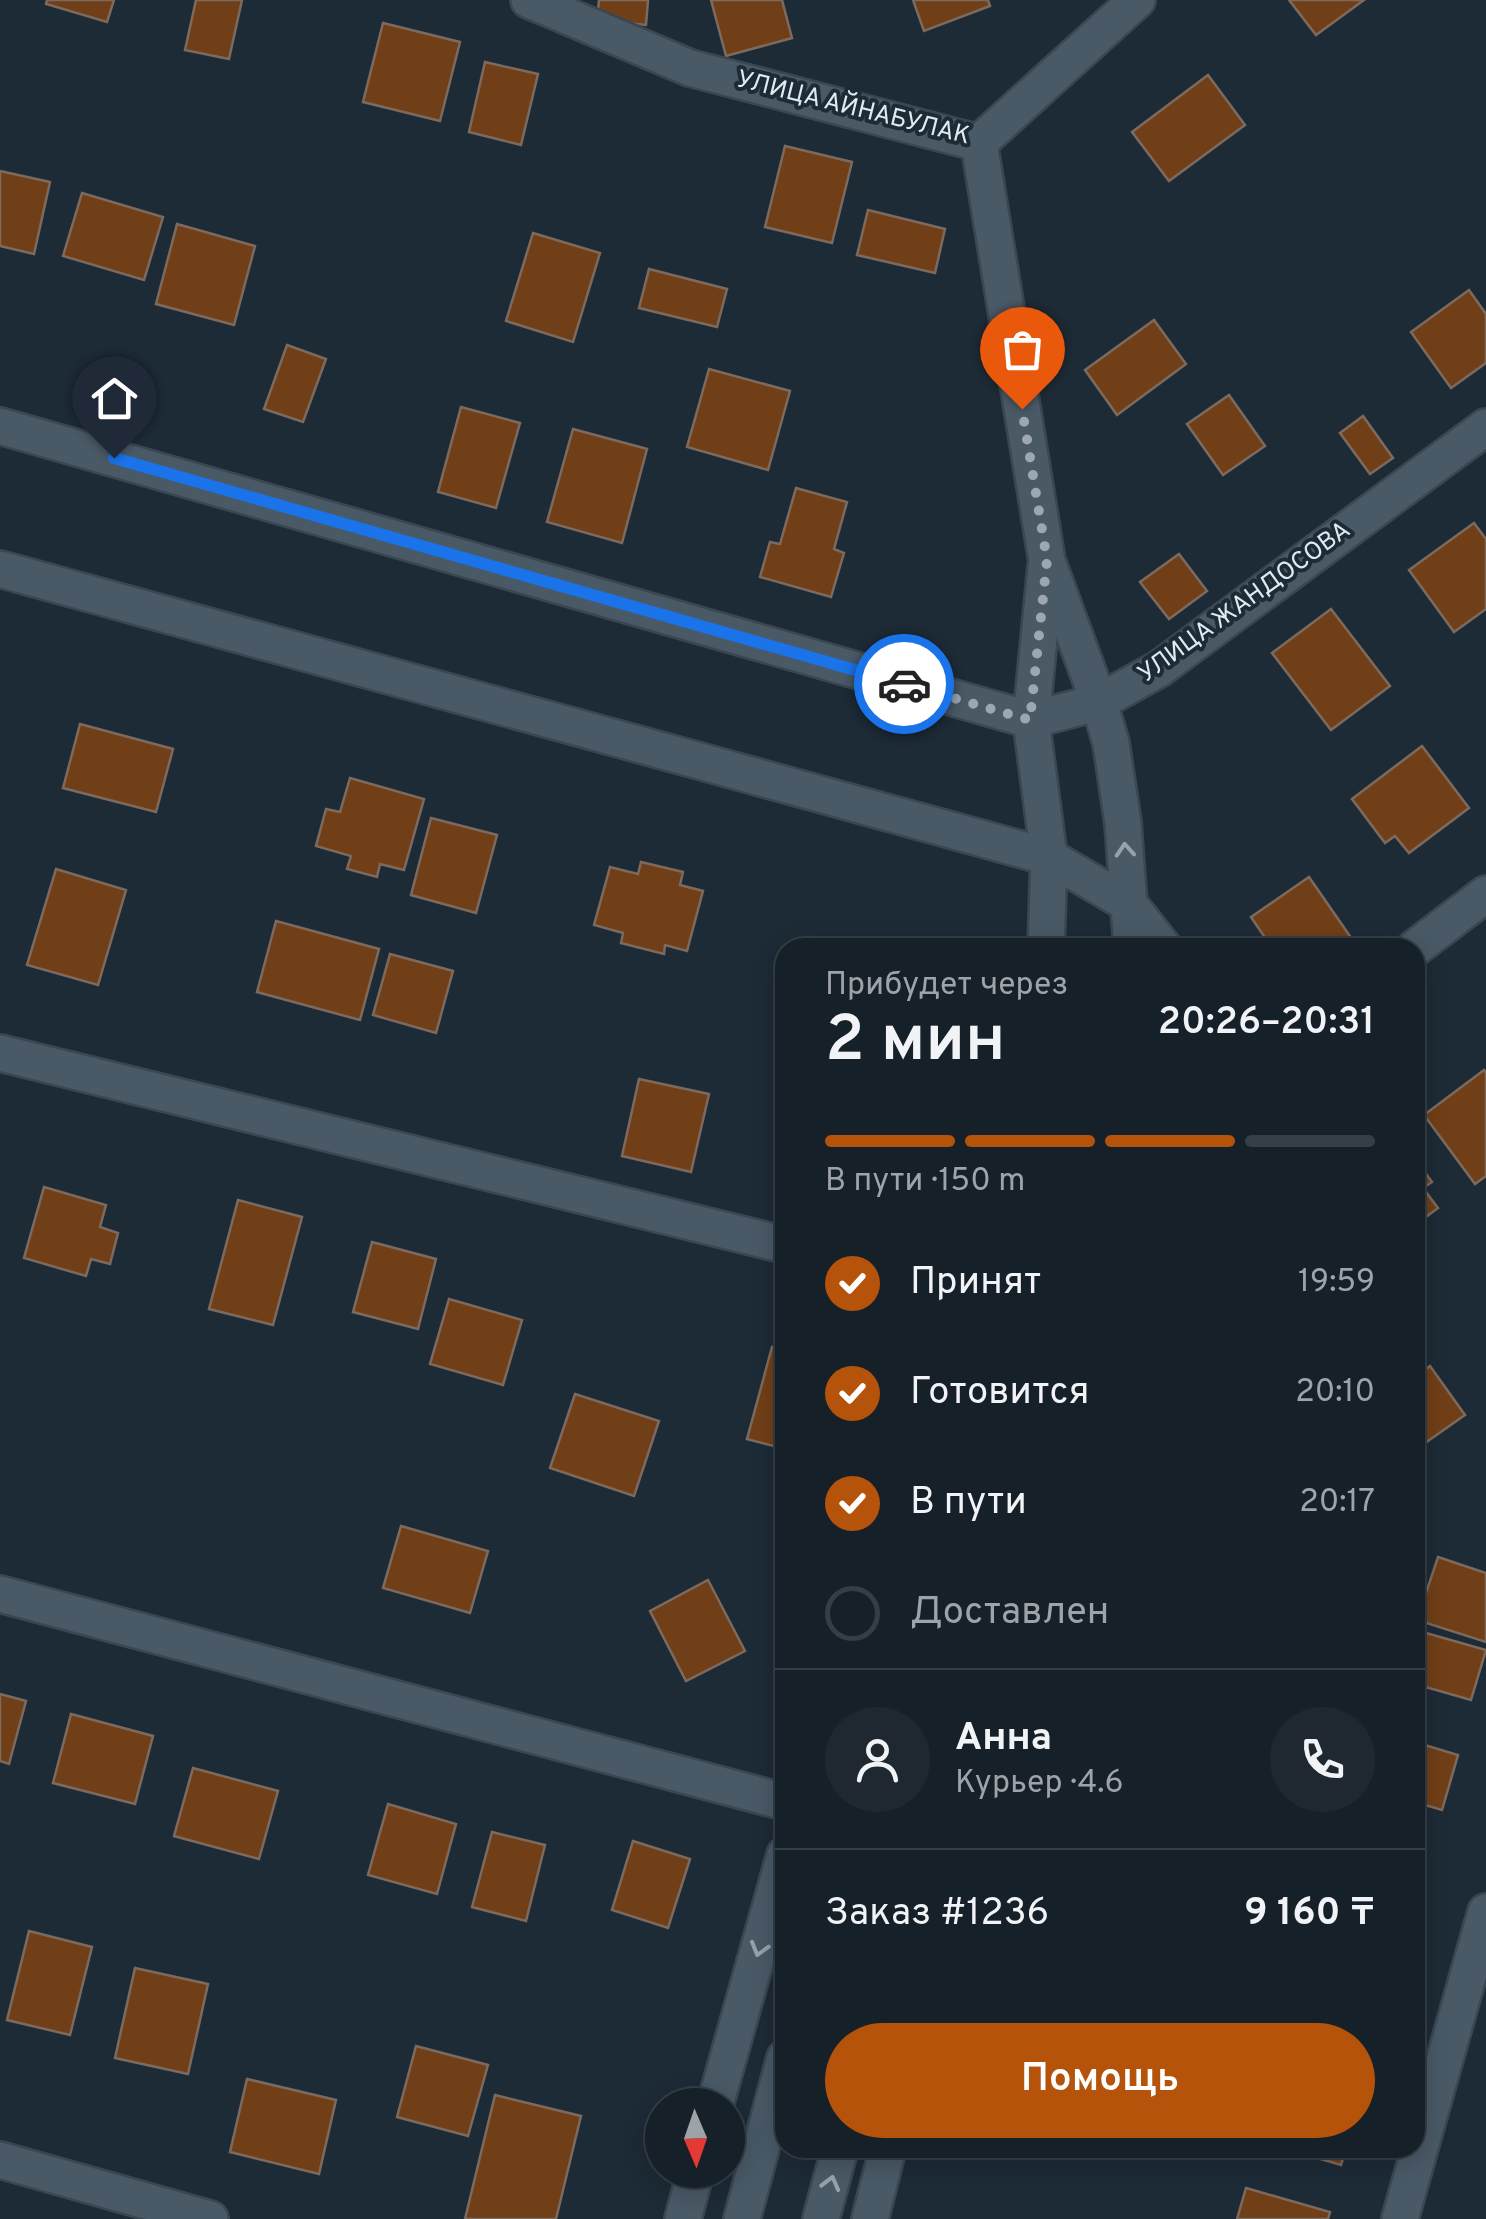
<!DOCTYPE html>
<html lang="ru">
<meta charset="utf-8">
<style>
:root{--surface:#162029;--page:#1f2831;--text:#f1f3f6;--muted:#9ea3a8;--line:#353e46;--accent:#b45309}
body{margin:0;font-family:Overpass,sans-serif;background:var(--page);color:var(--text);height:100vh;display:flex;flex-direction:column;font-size:38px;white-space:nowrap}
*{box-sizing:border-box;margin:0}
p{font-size:32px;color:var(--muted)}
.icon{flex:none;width:55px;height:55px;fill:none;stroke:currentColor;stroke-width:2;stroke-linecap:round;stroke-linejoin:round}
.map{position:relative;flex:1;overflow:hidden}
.drawer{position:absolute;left:775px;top:938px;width:650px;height:1220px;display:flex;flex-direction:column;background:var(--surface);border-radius:30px;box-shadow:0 5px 25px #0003,0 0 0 2px var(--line)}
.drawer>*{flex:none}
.needle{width:65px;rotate:178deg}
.tools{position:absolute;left:645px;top:2088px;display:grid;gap:20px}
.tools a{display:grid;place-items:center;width:100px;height:100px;border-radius:50%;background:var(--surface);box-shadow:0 5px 25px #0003,0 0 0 2px var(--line);font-size:50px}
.pin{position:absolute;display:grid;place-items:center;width:85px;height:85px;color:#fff;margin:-102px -42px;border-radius:50% 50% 50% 0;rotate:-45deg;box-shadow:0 0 10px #0007}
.pin .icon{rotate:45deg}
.courier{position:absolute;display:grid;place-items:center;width:100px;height:100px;margin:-50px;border:8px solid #1a73e8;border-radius:50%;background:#fff;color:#222;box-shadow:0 2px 12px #0007}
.headline em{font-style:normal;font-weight:600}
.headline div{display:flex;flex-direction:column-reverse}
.headline{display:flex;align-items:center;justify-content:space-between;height:170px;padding:0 50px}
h1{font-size:65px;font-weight:600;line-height:75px}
.bar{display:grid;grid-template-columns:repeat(4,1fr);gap:15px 10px;align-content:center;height:120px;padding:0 50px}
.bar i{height:12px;border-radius:8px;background:var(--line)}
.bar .current{background:var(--accent)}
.bar p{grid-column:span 4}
.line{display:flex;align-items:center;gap:25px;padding:0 50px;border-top:2px solid var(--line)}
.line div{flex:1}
.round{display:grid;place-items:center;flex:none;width:105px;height:105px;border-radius:52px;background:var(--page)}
ol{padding:0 50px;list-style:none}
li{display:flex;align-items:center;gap:30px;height:110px}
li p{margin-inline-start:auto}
li .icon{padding:10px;border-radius:50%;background:var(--accent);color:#fff;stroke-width:4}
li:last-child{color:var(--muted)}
li i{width:55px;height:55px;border:5px solid var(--line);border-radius:50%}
.action{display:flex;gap:20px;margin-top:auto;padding:20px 50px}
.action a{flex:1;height:115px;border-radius:60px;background:var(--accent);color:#fff;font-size:40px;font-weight:600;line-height:115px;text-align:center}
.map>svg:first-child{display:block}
</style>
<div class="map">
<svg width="1486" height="2219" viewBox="0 0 1486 2219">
<rect width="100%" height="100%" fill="#1d2b37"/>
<!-- building -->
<g fill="#703f17" stroke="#7d6a5e" stroke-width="2.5">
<polygon points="47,0 114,0 107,22 46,4"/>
<polygon points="196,0 242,0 229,59 185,50"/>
<polygon points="599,0 648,0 646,25 597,20"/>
<polygon points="711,0 782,0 792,38 726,56"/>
<polygon points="913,0 988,0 990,6 924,31"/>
<polygon points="1289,0 1364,0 1316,35"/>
<polygon points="383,23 460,42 440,121 363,102"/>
<polygon points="485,62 538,74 521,145 469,132"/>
<polygon points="1208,75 1245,125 1169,181 1132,132"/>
<polygon points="785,146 852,162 832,243 765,227"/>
<polygon points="0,171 50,182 34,254 0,246"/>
<polygon points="82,193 163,217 144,280 63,256"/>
<polygon points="868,210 945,229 935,273 857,255"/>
<polygon points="177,224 255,246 234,325 156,304"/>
<polygon points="533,233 600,253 573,342 506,321"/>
<polygon points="649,269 727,289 717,327 639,308"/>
<polygon points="1469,290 1486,314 1486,363 1451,388 1411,332"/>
<polygon points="1154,320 1186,364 1117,415 1085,370"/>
<polygon points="287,345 326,359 303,422 264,409"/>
<polygon points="709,369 790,391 768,470 687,447"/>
<polygon points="1229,395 1265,446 1223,475 1187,424"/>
<polygon points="461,407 520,423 496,508 438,492"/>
<polygon points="1363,416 1393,458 1370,474 1340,433"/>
<polygon points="573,429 647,449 622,543 547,522"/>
<polygon points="796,488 847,502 834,549 844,553 831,597 760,577 770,542 780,544"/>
<polygon points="1474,523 1486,539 1486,609 1454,632 1409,570"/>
<polygon points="1179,554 1207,591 1169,619 1140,582"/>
<polygon points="1331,609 1390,686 1331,730 1272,653"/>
<polygon points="80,724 173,749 156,812 63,788"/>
<polygon points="1422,746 1469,808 1409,853 1395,836 1385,843 1352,799"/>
<polygon points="350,778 424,799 404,870 380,864 377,877 347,869 351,856 316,846 326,809 340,812"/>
<polygon points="431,818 497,835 476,913 411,895"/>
<polygon points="641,862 683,872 680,885 703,891 687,951 665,945 664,954 621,943 623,933 594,925 610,867 638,874"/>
<polygon points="56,869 126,890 98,985 27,965"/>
<polygon points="1309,877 1354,942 1345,948 1272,948 1251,917"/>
<polygon points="276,921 379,949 360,1020 257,992"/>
<polygon points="390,954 453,971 436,1033 373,1015"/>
<polygon points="1484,1070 1486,1073 1486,1176 1475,1184 1424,1115"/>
<polygon points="639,1079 709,1094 691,1172 622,1156"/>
<polygon points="1415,1159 1432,1182 1423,1188 1438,1208 1415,1225"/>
<polygon points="44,1187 106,1205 100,1227 118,1233 110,1264 91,1259 86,1276 24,1258"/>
<polygon points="238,1200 302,1217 273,1325 209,1309"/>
<polygon points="372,1242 436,1259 418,1329 353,1312"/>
<polygon points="449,1299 522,1320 503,1385 430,1364"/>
<polygon points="772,1347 785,1350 785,1449 747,1439"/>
<polygon points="1430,1366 1465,1415 1415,1450 1415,1377"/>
<polygon points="575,1394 659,1421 634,1496 550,1468"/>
<polygon points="401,1526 488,1551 470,1613 383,1588"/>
<polygon points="1438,1557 1486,1573 1486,1642 1417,1620"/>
<polygon points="708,1580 745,1651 686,1681 650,1611"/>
<polygon points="1426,1633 1486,1650 1471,1700 1415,1684 1415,1671"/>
<polygon points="0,1694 26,1701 9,1764 0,1761"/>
<polygon points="71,1714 153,1736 135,1804 53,1783"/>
<polygon points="1415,1742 1458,1755 1442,1810 1415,1802"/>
<polygon points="193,1768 278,1791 259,1859 174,1836"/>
<polygon points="388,1804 456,1824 437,1894 368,1875"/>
<polygon points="492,1832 545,1845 526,1921 472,1907"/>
<polygon points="633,1841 690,1859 668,1928 612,1910"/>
<polygon points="29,1931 92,1947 70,2035 7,2020"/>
<polygon points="135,1968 208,1984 188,2074 115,2058"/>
<polygon points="416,2046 488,2065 468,2136 397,2117"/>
<polygon points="247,2079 336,2100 319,2174 230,2152"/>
<polygon points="495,2095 581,2116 556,2219 465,2219"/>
<polygon points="1283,2148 1346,2148 1341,2165"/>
<polygon points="1246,2188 1330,2212 1328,2219 1237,2219"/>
</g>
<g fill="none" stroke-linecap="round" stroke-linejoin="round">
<!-- minor casing -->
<g stroke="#3a4752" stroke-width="40">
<g id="minor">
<polyline points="529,0 690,68 979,143"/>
<polyline points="979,143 1047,561 1099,702 1111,743 1123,823 1132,948"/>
<polyline points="979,143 1137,0"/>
<polyline points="0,426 1031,720 1099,702 1159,669 1486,427"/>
<polyline points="0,569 1049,857 1129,904 1164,948"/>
<polyline points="1046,948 1049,857 1031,720 1046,567"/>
<polyline points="1415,948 1486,894"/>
<polyline points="0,1053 785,1245"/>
<polyline points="0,1594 785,1802"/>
<polyline points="715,2105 785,1855"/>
<polyline points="0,2160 210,2219"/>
<polyline points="683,2219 696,2170"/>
<polyline points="742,2219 785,2058"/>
<polyline points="821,2219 840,2148"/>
<polyline points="870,2219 888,2148"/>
<polyline points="1400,2219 1486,1912"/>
</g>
</g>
<!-- minor -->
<use href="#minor" stroke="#495966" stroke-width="35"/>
</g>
<!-- one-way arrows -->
<defs><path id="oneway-chevron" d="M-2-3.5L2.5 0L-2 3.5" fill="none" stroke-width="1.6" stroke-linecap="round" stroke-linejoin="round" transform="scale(2.5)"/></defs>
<g stroke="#94a2ac">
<use href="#oneway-chevron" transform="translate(1125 850) rotate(-94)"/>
<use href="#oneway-chevron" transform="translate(759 1949) rotate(106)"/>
<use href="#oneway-chevron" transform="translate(831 2183) rotate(-75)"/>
</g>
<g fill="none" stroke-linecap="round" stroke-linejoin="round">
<!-- done -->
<polyline stroke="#9ca7b1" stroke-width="10" stroke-dasharray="0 18" points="904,684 1030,720 1047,560 1022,409"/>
<!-- route -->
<polyline stroke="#1a73e8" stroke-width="12" points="114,458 904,684"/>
</g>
<g text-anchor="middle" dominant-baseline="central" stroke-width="8" stroke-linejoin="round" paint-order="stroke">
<!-- street labels -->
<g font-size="25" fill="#e0eaf2" stroke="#1d2b37">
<text transform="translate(853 109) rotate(14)">УЛИЦА АЙНАБУЛАК</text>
<text transform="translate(1245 603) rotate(-36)">УЛИЦА ЖАНДОСОВА</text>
</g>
</g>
</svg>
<div class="tools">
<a><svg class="needle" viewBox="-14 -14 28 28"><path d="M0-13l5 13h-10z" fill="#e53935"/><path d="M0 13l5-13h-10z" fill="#9ea3a8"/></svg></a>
</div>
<div class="pin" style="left:1022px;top:409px;background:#ea580c"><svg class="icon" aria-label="bag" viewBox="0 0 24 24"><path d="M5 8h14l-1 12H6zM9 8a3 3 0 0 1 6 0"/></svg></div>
<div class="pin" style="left:114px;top:458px;background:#1f2937"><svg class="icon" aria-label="home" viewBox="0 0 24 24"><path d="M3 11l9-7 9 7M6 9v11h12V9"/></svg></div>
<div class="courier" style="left:904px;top:684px"><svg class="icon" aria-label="car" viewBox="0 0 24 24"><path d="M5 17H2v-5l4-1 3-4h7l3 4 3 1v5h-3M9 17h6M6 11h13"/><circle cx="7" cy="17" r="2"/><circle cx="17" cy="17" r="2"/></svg></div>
<section class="drawer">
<div class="headline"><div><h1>2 мин</h1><p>Прибудет через</p></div><em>20:26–20:31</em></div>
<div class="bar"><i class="current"></i><i class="current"></i><i class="current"></i><i></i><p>В пути · 150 m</p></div>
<ol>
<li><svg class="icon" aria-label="check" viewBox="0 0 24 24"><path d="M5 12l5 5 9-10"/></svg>Принят<p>19:59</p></li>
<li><svg class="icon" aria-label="check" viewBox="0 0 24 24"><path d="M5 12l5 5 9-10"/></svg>Готовится<p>20:10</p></li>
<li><svg class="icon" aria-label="check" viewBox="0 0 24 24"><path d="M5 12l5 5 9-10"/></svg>В пути<p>20:17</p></li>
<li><i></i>Доставлен</li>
</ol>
<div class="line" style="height:180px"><a class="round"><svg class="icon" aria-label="person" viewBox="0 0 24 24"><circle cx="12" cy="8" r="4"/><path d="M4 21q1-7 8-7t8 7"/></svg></a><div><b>Анна</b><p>Курьер · 4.6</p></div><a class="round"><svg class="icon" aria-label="phone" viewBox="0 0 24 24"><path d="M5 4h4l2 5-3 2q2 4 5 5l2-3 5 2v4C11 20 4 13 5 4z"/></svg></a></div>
<div class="line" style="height:130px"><div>Заказ #1236</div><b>9 160 ₸</b></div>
<div class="action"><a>Помощь</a></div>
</section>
</div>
